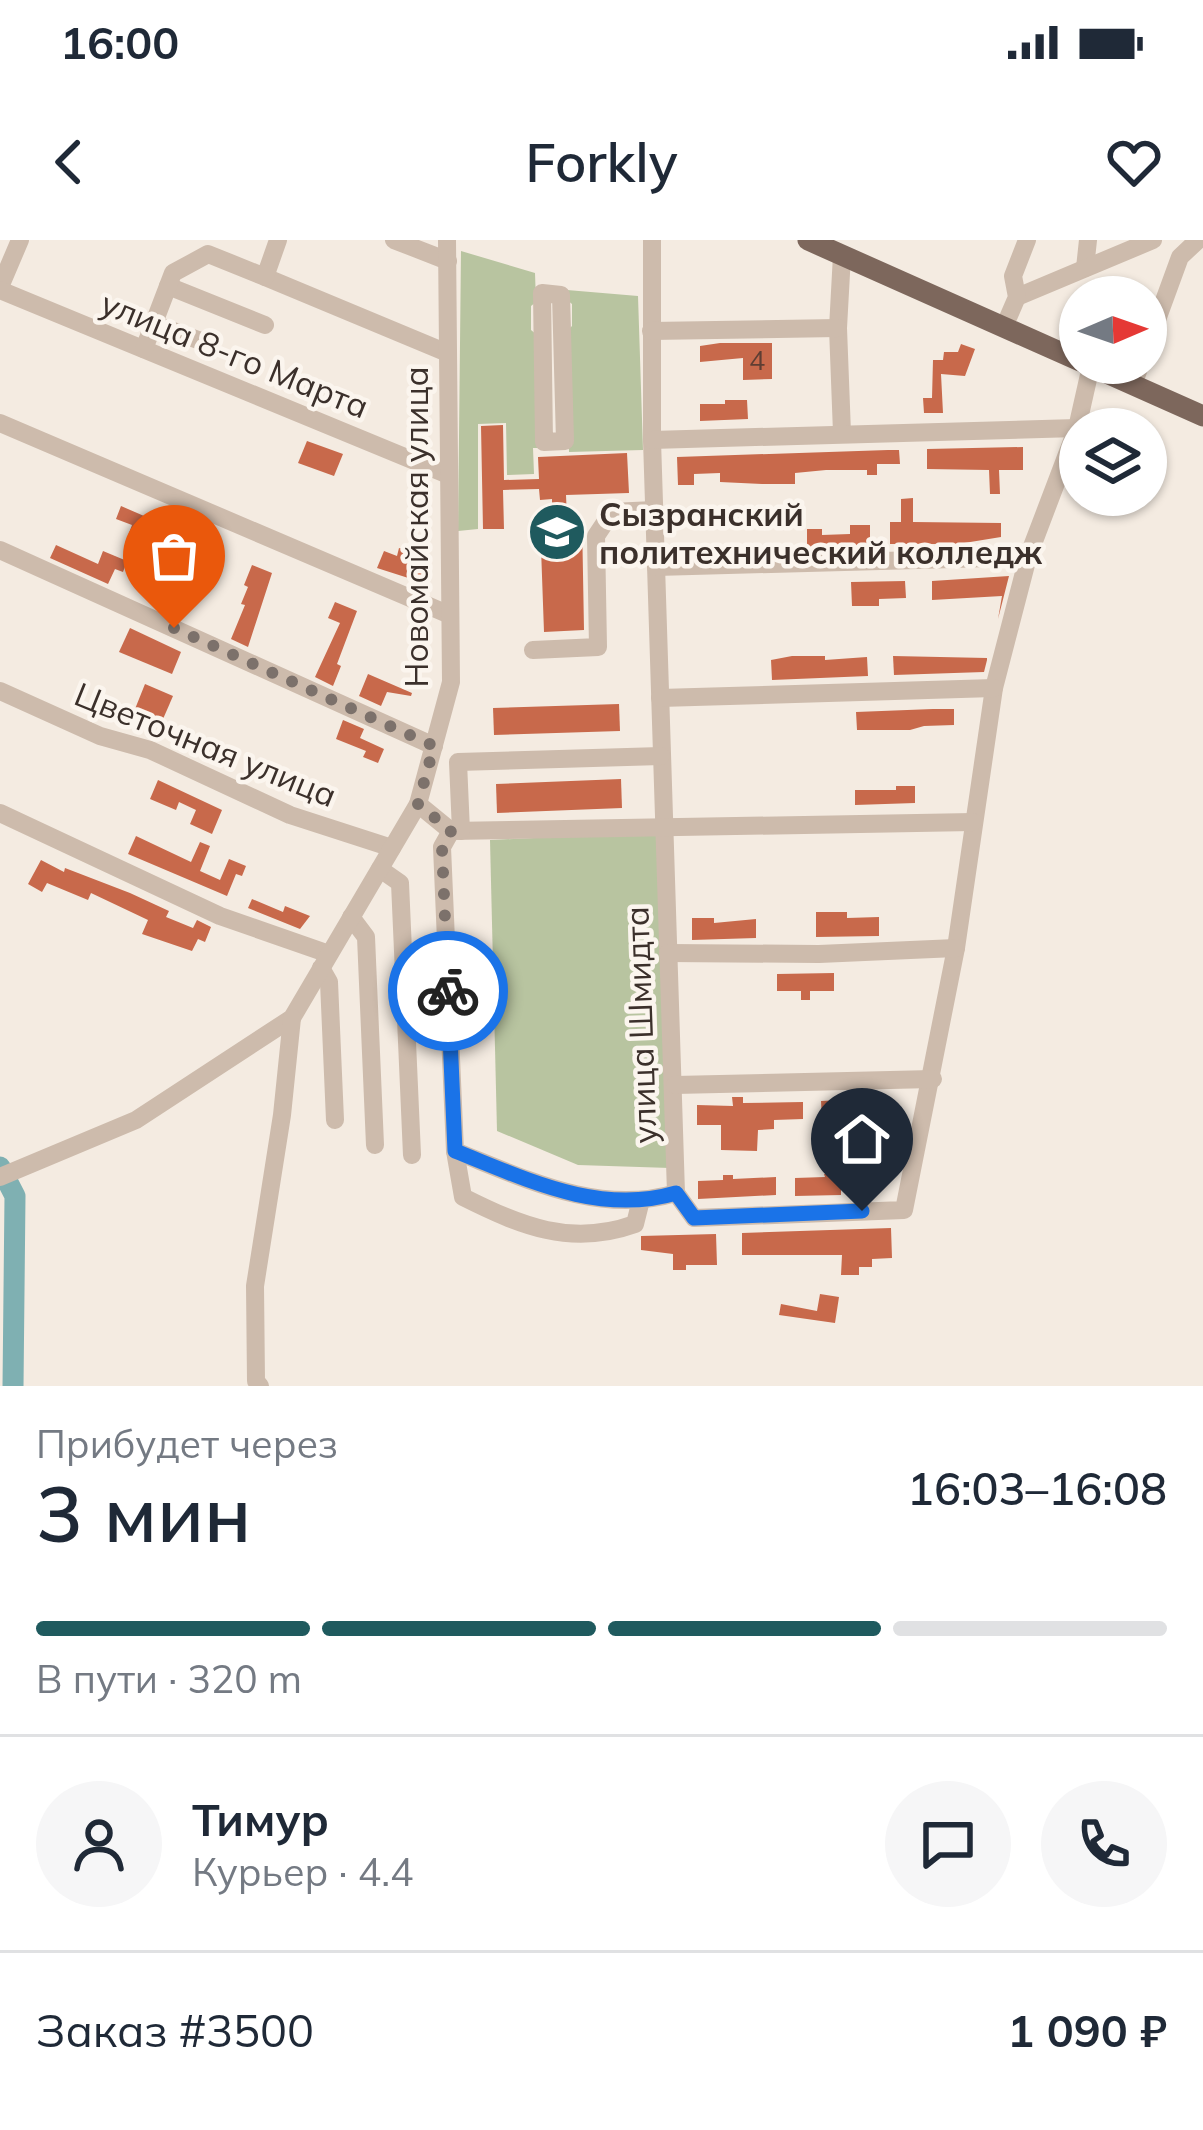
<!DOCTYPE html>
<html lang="ru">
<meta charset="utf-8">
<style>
:root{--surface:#fff;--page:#f6f6f7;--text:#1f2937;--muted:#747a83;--line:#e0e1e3;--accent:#1f5a5e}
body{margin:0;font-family:Mulish,sans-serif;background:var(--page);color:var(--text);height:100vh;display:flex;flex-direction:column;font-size:45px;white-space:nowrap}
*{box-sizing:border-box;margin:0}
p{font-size:39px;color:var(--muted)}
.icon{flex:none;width:66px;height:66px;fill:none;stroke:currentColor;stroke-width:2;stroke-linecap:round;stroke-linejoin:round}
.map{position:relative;height:1146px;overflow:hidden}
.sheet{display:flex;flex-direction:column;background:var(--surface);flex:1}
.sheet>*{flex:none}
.needle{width:78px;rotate:88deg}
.controls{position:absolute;left:1059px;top:36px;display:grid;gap:24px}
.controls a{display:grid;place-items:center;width:108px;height:108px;border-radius:50%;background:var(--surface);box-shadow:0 3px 9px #0004;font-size:60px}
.pin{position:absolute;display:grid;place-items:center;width:102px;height:102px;color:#fff;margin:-123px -51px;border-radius:50% 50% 50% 0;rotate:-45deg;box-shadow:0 0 12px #0007}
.pin .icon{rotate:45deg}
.courier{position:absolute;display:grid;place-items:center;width:120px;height:120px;margin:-60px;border:9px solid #1a73e8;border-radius:50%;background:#fff;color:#222;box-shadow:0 3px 15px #0007}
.summary em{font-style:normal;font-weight:600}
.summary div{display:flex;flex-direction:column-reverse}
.summary{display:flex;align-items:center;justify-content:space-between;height:204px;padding:0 36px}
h1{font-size:78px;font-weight:600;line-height:90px}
.bar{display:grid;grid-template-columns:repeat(4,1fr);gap:18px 12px;align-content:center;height:144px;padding:0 36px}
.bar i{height:15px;border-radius:9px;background:var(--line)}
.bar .active{background:var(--accent)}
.bar p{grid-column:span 4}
.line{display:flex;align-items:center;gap:30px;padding:0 36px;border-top:3px solid var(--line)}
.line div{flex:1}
.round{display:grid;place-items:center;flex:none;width:126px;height:126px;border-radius:63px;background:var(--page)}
.status{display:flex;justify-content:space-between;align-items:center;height:84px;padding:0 60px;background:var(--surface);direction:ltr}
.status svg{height:33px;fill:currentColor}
header{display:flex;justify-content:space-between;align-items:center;height:156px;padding:0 36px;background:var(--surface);font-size:54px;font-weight:600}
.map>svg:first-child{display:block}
</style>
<div class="status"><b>16:00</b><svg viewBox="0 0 49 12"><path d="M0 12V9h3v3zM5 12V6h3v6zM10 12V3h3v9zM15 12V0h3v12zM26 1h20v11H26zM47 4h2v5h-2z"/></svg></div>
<header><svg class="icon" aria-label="back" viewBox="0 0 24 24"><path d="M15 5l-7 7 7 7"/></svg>Forkly<svg class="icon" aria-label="heart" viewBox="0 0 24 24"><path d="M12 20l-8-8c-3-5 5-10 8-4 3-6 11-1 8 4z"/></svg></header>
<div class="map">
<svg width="1203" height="1146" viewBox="0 0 1203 1146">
<rect width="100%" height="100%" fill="#f4ebe1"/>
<!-- green -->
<g fill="#b8c4a0">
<polygon points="461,11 535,33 536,62 531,66 531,90 537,95 540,208 533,208 534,234 507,235 506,183 478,184 478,289 458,291"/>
<polygon points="567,50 638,56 643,210 569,212 566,92 572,86 572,64 567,60"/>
<polygon points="660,592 670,928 578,925 497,891 490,600"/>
</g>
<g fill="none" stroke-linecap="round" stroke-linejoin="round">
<!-- river -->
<polyline stroke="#7fb0b2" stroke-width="21" points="0,927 15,956 13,1146"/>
</g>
<!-- building -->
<g fill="#c8694b">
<polygon points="720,103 772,103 772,139 743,140 743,118 700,122 700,106"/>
<polygon points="961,104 975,109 965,136 941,134 943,173 924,173 923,158 932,158 933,120 943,120 944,112 958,112"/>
<polygon points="725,160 747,160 748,179 700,181 700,164 725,164"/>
<polygon points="503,185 504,240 539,239 538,217 627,213 629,253 566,255 567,278 582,278 584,390 544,392 540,280 552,279 552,259 540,260 539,249 503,250 504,289 483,289 481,186"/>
<polygon points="307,201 343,214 334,236 298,223"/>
<polygon points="1023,207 1023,230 999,230 1000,254 990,254 989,230 927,229 927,209"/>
<polygon points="888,210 899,210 900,224 877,224 877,235 867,235 867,230 826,230 795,233 795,244 762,244 720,242 720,233 694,234 694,245 678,245 677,217"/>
<polygon points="913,258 913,282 1001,283 1001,297 958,304 890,304 890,282 901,282 901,259"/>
<polygon points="121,266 151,279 144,296 153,300 147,313 125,304 132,285 116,279"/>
<polygon points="850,285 870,285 870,306 807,307 807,289 822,289 822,295 850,294"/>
<polygon points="176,293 222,313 215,329 170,308"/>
<polygon points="56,305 98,324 103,311 127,321 123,332 115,329 108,344 50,318"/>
<polygon points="399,308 430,316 424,343 377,328 384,311 397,316"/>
<polygon points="252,325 272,333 248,407 231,399 245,365 241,364 248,347 244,345"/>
<polygon points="1009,336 998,379 1002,356 932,360 932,341"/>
<polygon points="905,341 906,358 879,359 879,366 852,366 851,342"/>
<polygon points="335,362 357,371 337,424 341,426 333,446 315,437 340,383 328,378"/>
<polygon points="130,388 181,412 172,434 119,412"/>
<polygon points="792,416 825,416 825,420 867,417 868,436 772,440 771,420"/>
<polygon points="893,416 987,418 987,420 984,432 894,435"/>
<polygon points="368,434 412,453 411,456 387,452 381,466 359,456"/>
<polygon points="145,444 173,456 160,486 133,474"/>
<polygon points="619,464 620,491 494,495 493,468"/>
<polygon points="933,469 954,469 954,485 924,486 910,490 857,490 856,472"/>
<polygon points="343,480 364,489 360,498 384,509 378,523 363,517 366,511 336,499"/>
<polygon points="621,539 622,568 497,573 496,544"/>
<polygon points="158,540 222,570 212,594 190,584 196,570 179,562 176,570 150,559"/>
<polygon points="896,546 915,546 915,563 855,565 855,550 896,550"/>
<polygon points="136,596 191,622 200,602 210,606 200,631 220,640 229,619 246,626 242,636 236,634 227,656 128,614"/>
<polygon points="41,620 64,632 65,628 130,653 169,671 166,677 193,688 197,680 211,687 205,702 198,699 192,711 142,694 148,680 91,653 88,660 47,643 42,652 28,644"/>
<polygon points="252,659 283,672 285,666 310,676 300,689 248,668"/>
<polygon points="816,672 847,672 847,678 879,677 879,696 816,697"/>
<polygon points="692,678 714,678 714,683 756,679 756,698 692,700"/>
<polygon points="834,733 834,751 810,751 810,760 801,760 801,751 777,751 777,734"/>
<polygon points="732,857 743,857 743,863 803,862 803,879 774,880 774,889 758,890 757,911 721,910 721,885 697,885 697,865 733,866"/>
<polygon points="862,859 879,859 879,892 855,892 855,904 846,905 845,880 822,880 821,861"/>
<polygon points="824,934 841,934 841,955 795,956 795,938 825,937"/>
<polygon points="723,935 733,935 733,939 776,937 776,955 698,959 698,941 723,940"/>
<polygon points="891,988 892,1018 872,1019 872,1027 859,1027 859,1035 841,1035 842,1015 742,1015 742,993"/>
<polygon points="716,994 717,1025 686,1025 686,1030 673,1030 673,1014 641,1010 641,996"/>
<polygon points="820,1054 839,1057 835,1083 779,1075 781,1064 817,1071"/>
</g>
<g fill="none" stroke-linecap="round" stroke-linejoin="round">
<!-- minor -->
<g stroke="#cdbbac" stroke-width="18">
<polyline points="394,0 448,21"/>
<polyline points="652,0 652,200 676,953 694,978 904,970 956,708 994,448 1028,317 1077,188 1091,126"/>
<polyline points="842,15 838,88 842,193"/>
<polyline points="1085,28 1088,0"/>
<polyline points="265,37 445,112"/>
<polyline points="168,46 265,85"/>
<polyline points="0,47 20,0"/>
<polyline points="0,50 446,234"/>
<polygon points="542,53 561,55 565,201 544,202"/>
<polyline points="1017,57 1153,0"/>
<polyline points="154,84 209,104"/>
<polyline points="1004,87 1017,57 1013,36 1027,0"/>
<polyline points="651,91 838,88"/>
<polyline points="144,109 173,33 208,14 265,37 278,0"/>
<polyline points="1146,110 1180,17 1198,0"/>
<polyline points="1133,145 1141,123"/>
<polyline points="0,183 450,375"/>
<polyline points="652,200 1077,188"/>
<polyline points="0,310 434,506"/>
<polyline points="656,327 1028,317"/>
<polyline points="533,410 598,407 596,296 612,272 654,270"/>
<polyline points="0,451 100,496 150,510 290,575 392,608"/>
<polyline points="660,458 994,448"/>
<polyline points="418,564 451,591 973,582"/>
<polyline points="0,573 220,676 329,714"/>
<path d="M451,591L442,607L455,911C526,939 599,976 676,953"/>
<polyline points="461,591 458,522 661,516"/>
<polyline points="380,629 400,643 412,915"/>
<polyline points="351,677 366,697 375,905"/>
<polyline points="668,713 819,714 956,708"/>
<polyline points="321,728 329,742 335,880"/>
<polyline points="675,845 933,839"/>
<path d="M455,911L463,957C521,986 571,1007 635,984L641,960"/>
<polyline points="0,937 136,880 292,778 418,564 451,442 447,0"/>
<polyline points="260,1146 256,1141 255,1046 282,875 292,778"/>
</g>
<!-- major -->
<g stroke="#7d675c" stroke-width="21">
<polyline points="808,0 1080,121"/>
<polyline points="1084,123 1203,176"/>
</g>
</g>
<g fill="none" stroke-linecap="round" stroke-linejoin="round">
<!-- done -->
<polyline stroke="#7c716b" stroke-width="12" stroke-dasharray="0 21.6" points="174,388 434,506 418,564 451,591 442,608 448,751"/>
<!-- route -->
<path stroke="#1a73e8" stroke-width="15" d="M448,751L455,911C526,939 599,976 676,953L694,978L862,971"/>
</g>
<!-- icons -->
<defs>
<g id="university-disc" transform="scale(3)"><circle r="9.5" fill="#1f5a5e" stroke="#fbf5ee"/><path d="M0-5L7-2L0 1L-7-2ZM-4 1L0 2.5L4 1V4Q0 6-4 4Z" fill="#fff"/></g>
</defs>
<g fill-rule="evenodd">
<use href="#university-disc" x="557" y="292"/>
</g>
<g text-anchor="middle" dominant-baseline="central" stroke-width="9" stroke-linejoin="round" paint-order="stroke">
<!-- number labels -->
<g font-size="27" fill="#5e3e33">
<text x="757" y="120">4</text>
</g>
<!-- street labels -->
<g font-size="33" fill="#3b302b" stroke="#fbf5ee">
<text transform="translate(235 114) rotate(22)">улица 8-го Марта</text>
<text transform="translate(415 287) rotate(-90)">Новомайская улица</text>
<text transform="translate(206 504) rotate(22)">Цветочная улица</text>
<text transform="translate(640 785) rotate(-92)">улица Шмидта</text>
</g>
<!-- poi labels -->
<g font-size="33" font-weight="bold" fill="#3b302b" stroke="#fbf5ee" text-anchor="start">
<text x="599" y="273">Сызранский<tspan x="599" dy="38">политехнический колледж</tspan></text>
</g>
</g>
</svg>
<div class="controls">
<a><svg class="needle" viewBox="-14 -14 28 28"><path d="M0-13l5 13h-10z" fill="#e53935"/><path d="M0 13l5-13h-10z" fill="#747a83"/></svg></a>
<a><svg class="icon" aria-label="layers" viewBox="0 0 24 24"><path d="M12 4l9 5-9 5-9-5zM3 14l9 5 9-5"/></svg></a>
</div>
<div class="pin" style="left:174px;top:388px;background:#ea580c"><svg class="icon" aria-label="bag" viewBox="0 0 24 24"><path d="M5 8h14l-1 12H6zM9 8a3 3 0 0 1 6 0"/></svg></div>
<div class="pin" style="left:862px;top:971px;background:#1f2937"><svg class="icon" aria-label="home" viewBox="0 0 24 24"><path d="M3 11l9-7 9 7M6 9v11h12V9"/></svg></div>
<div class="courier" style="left:448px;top:751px"><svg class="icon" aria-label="bike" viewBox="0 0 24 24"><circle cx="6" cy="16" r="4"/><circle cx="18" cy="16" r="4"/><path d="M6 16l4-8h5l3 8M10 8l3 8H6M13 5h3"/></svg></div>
</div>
<section class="sheet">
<div class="summary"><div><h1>3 мин</h1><p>Прибудет через</p></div><em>16:03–16:08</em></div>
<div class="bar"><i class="active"></i><i class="active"></i><i class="active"></i><i></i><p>В пути · 320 m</p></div>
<div class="line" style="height:216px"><a class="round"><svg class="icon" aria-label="person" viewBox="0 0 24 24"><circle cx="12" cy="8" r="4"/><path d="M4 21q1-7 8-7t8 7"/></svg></a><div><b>Тимур</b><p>Курьер · 4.4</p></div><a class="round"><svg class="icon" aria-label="chat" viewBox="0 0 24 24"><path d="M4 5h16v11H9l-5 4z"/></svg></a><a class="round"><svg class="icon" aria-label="phone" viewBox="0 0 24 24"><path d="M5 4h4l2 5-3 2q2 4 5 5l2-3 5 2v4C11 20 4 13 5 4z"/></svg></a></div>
<div class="line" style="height:156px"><div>Заказ #3500</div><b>1 090 ₽</b></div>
</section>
